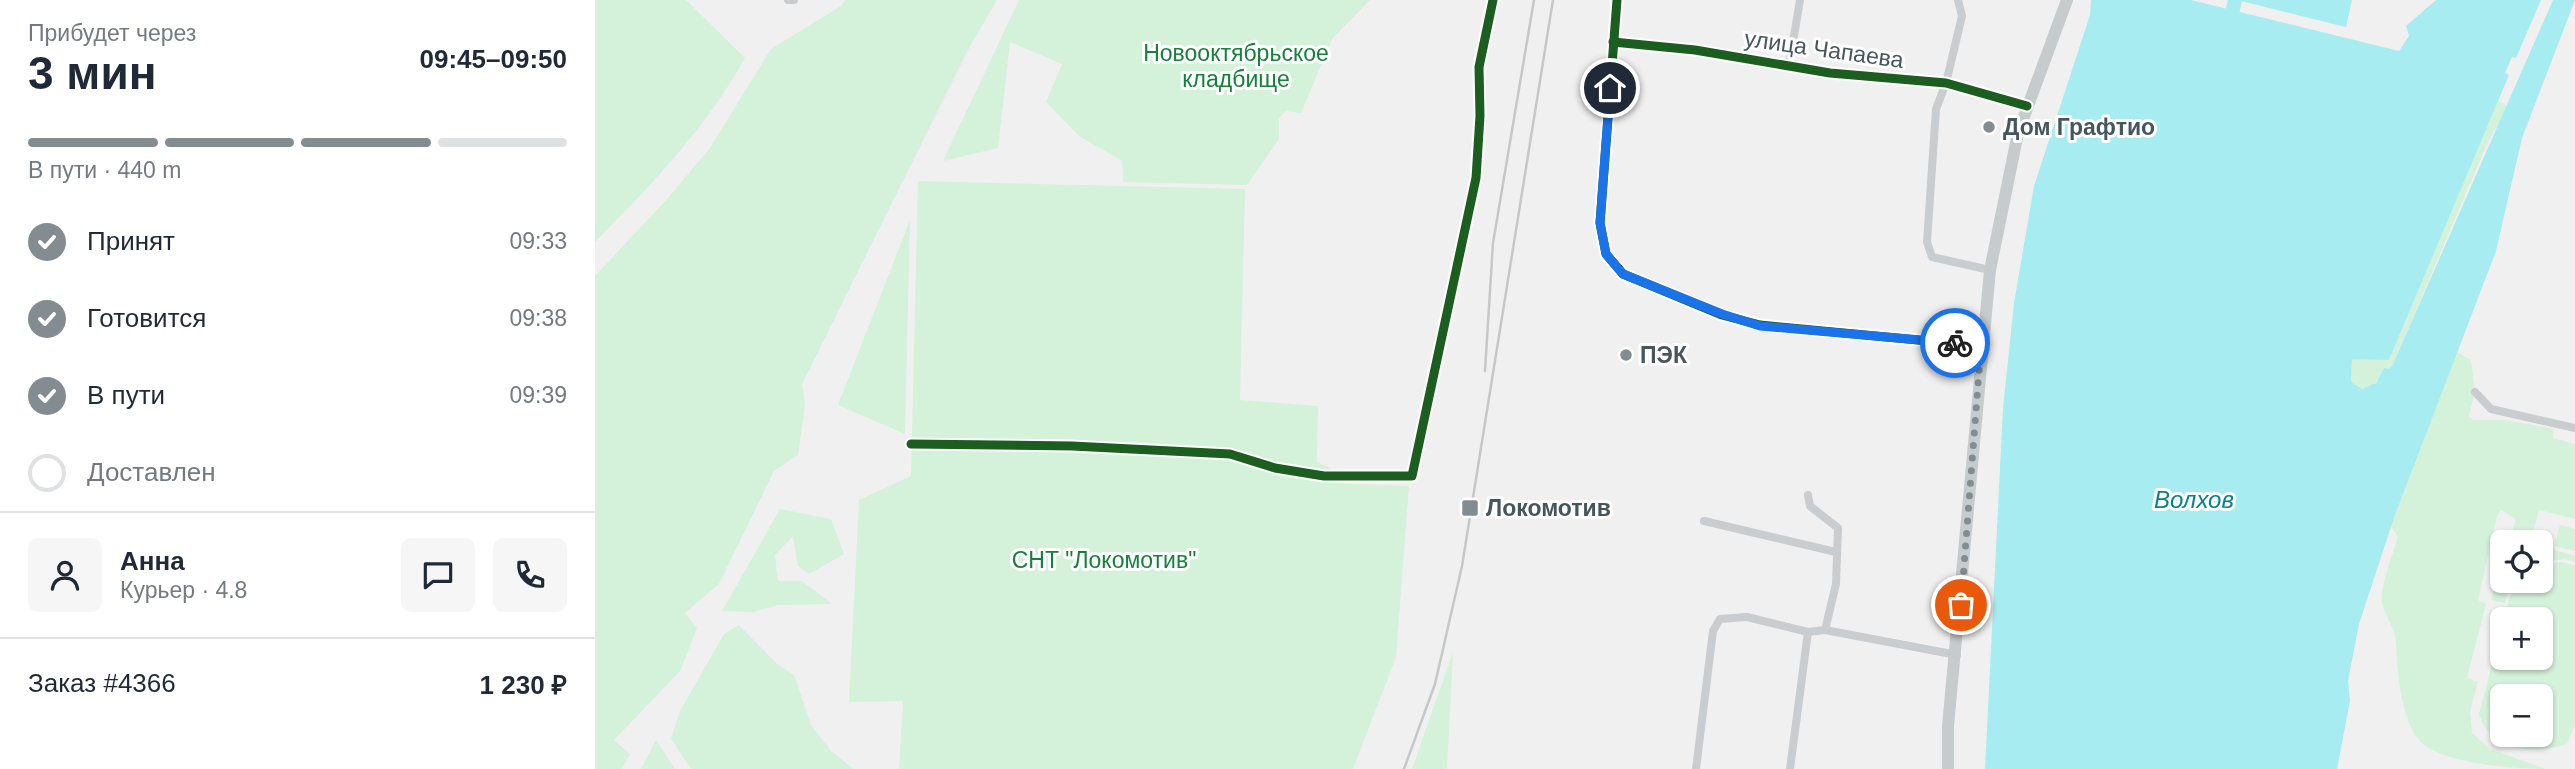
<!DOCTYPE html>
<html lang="ru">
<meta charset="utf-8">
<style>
:root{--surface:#fff;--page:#f6f6f7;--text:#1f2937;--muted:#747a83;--line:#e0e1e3;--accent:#828c91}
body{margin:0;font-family:Helvetica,sans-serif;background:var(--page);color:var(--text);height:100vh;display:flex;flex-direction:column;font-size:26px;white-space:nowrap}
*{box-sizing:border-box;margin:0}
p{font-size:23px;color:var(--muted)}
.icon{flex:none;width:38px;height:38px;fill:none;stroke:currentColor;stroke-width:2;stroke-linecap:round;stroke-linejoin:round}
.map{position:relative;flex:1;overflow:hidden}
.side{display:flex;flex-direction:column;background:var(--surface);width:595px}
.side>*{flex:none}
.fabs{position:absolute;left:1895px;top:530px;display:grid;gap:14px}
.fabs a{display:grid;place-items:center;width:63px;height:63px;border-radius:10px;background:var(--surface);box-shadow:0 2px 5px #0004;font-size:35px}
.pin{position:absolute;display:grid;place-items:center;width:60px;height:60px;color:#fff;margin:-30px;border:4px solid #fff;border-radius:50%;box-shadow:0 2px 7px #0007}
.courier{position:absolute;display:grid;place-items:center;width:70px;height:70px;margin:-35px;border:5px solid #1a73e8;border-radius:50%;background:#fff;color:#222;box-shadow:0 2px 9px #0007}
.head em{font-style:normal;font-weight:600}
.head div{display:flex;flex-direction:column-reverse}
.head{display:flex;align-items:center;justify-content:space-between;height:119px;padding:0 28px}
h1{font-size:46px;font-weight:600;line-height:52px}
.bar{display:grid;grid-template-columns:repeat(4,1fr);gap:10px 7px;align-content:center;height:84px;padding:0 28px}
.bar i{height:9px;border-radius:5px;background:var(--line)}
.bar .selected{background:var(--accent)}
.bar p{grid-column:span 4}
.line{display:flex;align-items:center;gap:18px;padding:0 28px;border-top:2px solid var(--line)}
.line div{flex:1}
.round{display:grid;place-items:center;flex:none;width:74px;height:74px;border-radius:10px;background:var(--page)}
ol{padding:0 28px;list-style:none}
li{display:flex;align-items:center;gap:21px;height:77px}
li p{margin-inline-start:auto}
li .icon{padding:7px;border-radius:50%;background:var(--accent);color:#fff;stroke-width:4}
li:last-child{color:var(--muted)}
li i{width:38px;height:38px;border:4px solid var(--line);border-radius:50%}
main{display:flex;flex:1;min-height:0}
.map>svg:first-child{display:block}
</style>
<main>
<section class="side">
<div class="head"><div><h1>3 мин</h1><p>Прибудет через</p></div><em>09:45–09:50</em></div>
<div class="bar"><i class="selected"></i><i class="selected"></i><i class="selected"></i><i></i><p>В пути · 440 m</p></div>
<ol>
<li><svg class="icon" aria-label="check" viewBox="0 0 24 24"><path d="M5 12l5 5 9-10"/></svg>Принят<p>09:33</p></li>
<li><svg class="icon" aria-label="check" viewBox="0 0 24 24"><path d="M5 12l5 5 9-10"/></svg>Готовится<p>09:38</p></li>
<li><svg class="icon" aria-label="check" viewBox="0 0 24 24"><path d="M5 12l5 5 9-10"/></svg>В пути<p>09:39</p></li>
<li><i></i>Доставлен</li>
</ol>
<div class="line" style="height:126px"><a class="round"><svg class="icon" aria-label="person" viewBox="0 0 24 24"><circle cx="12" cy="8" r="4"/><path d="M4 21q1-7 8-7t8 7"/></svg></a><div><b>Анна</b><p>Курьер · 4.8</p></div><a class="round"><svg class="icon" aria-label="chat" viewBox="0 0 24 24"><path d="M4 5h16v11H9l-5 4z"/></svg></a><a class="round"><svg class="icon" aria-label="phone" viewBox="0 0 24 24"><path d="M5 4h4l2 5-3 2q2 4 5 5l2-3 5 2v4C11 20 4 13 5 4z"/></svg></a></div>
<div class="line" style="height:91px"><div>Заказ #4366</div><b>1 230 ₽</b></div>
</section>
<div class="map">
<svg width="1980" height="769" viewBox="0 0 1980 769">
<rect width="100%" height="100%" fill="#f1f0f0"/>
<!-- green -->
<g fill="#d4f1da" fill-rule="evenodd">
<path d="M0,0H91L150,58C111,128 56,185 0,242Z"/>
<polygon points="250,0 402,0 373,50 207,384 210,405 203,455 179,471 124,584 90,613 102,628 85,671 19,740 35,754 27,769 0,769 0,276 73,198 115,148 176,49 246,6"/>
<polygon points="424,0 775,0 737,39 706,113 691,111 684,118 684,139 652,185 528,182 527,161 484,136 451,102 467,64 415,42 403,148 348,161"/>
<path d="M1903,101L1914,106L1892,144L1798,364L1795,369L1789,368C1782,382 1777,392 1760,387L1756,382L1757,358L1794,360Z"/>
<polygon points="323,181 650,189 645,400 723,406 722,462 740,471 740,483 814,486 801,657 758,769 304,769 308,701 254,702 264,500 316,476"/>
<polygon points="315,220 310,434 243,405"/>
<path d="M1862,352L1876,360L1880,392L1874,416L1878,420H1910L1959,429L1958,438L1980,444V519L1944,510L1936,542H1909L1915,538L1921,519L1906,510L1902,516L1883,600L1891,604L1872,678L1883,682L1875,712L1877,733L1895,749L1951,769C1921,769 1844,764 1824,740C1806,719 1802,669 1801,643C1801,630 1790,616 1787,603C1784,588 1799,552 1803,536L1796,527Z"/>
<polygon points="185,509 236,519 249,554 214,574 203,566 198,536 180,555 183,581 207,581 237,604 183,605 158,612 127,611"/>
<polygon points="1965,525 1980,529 1980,551 1959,546"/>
<polygon points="1946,546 1980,556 1980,562 1970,559 1946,562"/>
<polygon points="1907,551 1908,581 1916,581 1910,603 1896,600"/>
<path d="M1966,562L1980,565V725L1972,744C1940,755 1896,751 1884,714L1907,626L1908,658H1946V620L1909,619L1919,583L1946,581V565ZM1908,696H1946V735H1908Z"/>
<polygon points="144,625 181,663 199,675 216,725 236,751 259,769 96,769 76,739 85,711 129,634"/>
<polygon points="858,652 852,769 817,769"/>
<polygon points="61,740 80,769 46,769"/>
</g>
<!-- water -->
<g fill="#a7ecf0">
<polygon points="1496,0 1596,0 1804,51 1814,36 1811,26 1841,0 1946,0 1921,58 1917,57 1910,73 1914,75 1794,360 1757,359 1756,382 1767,389 1781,383 1789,368 1795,369 1798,364 1958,0 1980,0 1927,138 1901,251 1799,518 1764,624 1753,681 1755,701 1742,769 1390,769 1408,408 1419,303 1439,186 1495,15"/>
<polygon points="1642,0 1757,0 1751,27"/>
</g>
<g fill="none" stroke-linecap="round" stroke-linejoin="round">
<!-- river -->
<polyline stroke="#a7ecf0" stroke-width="14" points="1634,27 1640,0"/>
<!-- street -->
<g stroke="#c9cdcf" stroke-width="8">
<polyline points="193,0 199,0"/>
<polyline points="1022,0 1005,223 1011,254 1028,274 1127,315 1165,325 1386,346"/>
<polyline points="1363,0 1367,16 1351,83 1341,109 1332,242 1337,257 1395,270"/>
<polyline points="1018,42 1100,50 1235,73 1351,83 1432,106"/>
<polyline points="1194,66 1205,0"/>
<polyline points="1880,392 1896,409 1980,428"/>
<polyline points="316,444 477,446 635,454 680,468 729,476 817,476 881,178 885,116 884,67 898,0"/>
<polyline points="1109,521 1241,552"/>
<polyline points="1230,630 1362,655"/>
<polyline points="1101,769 1118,631 1125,619 1152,617 1213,632"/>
<polyline points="1195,769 1213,632 1230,630 1241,584 1243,528 1215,506 1213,495"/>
</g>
<!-- primary -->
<polyline stroke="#c6cbcd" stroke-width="12" points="1353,769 1353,726 1395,270 1423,133 1472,0"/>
<!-- rail -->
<g stroke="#c5c7c9" stroke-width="2.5">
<polyline points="890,371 898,243 939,0"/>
<polyline points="809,769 840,684 867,566 958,0"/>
</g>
<!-- cycleway casing -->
<g stroke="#fff" stroke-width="13">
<g id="cycleway">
<polyline points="1022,0 1005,223 1011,254 1028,274 1127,315 1165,325 1386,346"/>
<polyline points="1018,42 1100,50 1235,73 1351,83 1432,106"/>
<polyline points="316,444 477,446 635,454 680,468 729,476 817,476 881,178 885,116 884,67 898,0"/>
</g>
</g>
<!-- cycleway -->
<use href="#cycleway" stroke="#1b5e20" stroke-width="9"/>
</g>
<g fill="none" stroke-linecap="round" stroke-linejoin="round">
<!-- done -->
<polyline stroke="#828c91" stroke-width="7" stroke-dasharray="0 12.6" points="1360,343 1386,346 1366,605"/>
<!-- route -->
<polyline stroke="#1a73e8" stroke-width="9" points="1015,88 1005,223 1011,254 1028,274 1127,314 1165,326 1360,343"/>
</g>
<!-- markers -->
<g fill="#828c91" stroke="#fff" stroke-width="2.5">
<circle cx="1394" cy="127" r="7"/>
<circle cx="1031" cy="355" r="7"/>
<rect x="866" y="499" width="18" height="18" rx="3.5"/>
</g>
<g text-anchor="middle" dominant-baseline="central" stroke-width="6" stroke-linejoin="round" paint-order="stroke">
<!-- street labels -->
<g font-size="23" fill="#46565e" stroke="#fff">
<text transform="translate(1229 49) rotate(8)">улица Чапаева</text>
</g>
<!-- park labels -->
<g font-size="23" fill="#13833a" stroke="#fff">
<text x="641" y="53">Новооктябрьское<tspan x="641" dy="26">кладбище</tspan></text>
<text x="509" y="560">СНТ "Локомотив"</text>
</g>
<!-- poi labels -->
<g font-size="23" font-weight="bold" fill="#46565e" stroke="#fff" text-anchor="start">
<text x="1408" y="127">Дом Графтио</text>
<text x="1045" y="355">ПЭК</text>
<text x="891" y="508">Локомотив</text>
</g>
<!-- water labels -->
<g font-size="24" font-style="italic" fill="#098289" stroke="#fff">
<text x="1599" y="499">Волхов</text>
</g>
</g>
</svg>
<div class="fabs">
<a><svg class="icon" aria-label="locate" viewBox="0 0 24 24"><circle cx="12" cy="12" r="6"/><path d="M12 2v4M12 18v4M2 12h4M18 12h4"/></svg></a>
<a>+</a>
<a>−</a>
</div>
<div class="pin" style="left:1366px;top:605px;background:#ea580c"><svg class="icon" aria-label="bag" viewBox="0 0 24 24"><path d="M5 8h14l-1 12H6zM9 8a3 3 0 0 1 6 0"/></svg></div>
<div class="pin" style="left:1015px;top:88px;background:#1f2937"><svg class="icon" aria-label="home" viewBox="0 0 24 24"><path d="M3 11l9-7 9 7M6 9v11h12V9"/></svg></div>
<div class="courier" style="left:1360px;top:343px"><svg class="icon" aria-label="bike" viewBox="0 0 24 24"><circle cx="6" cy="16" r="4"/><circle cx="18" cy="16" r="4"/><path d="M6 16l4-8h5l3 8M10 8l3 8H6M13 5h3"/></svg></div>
</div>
</main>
